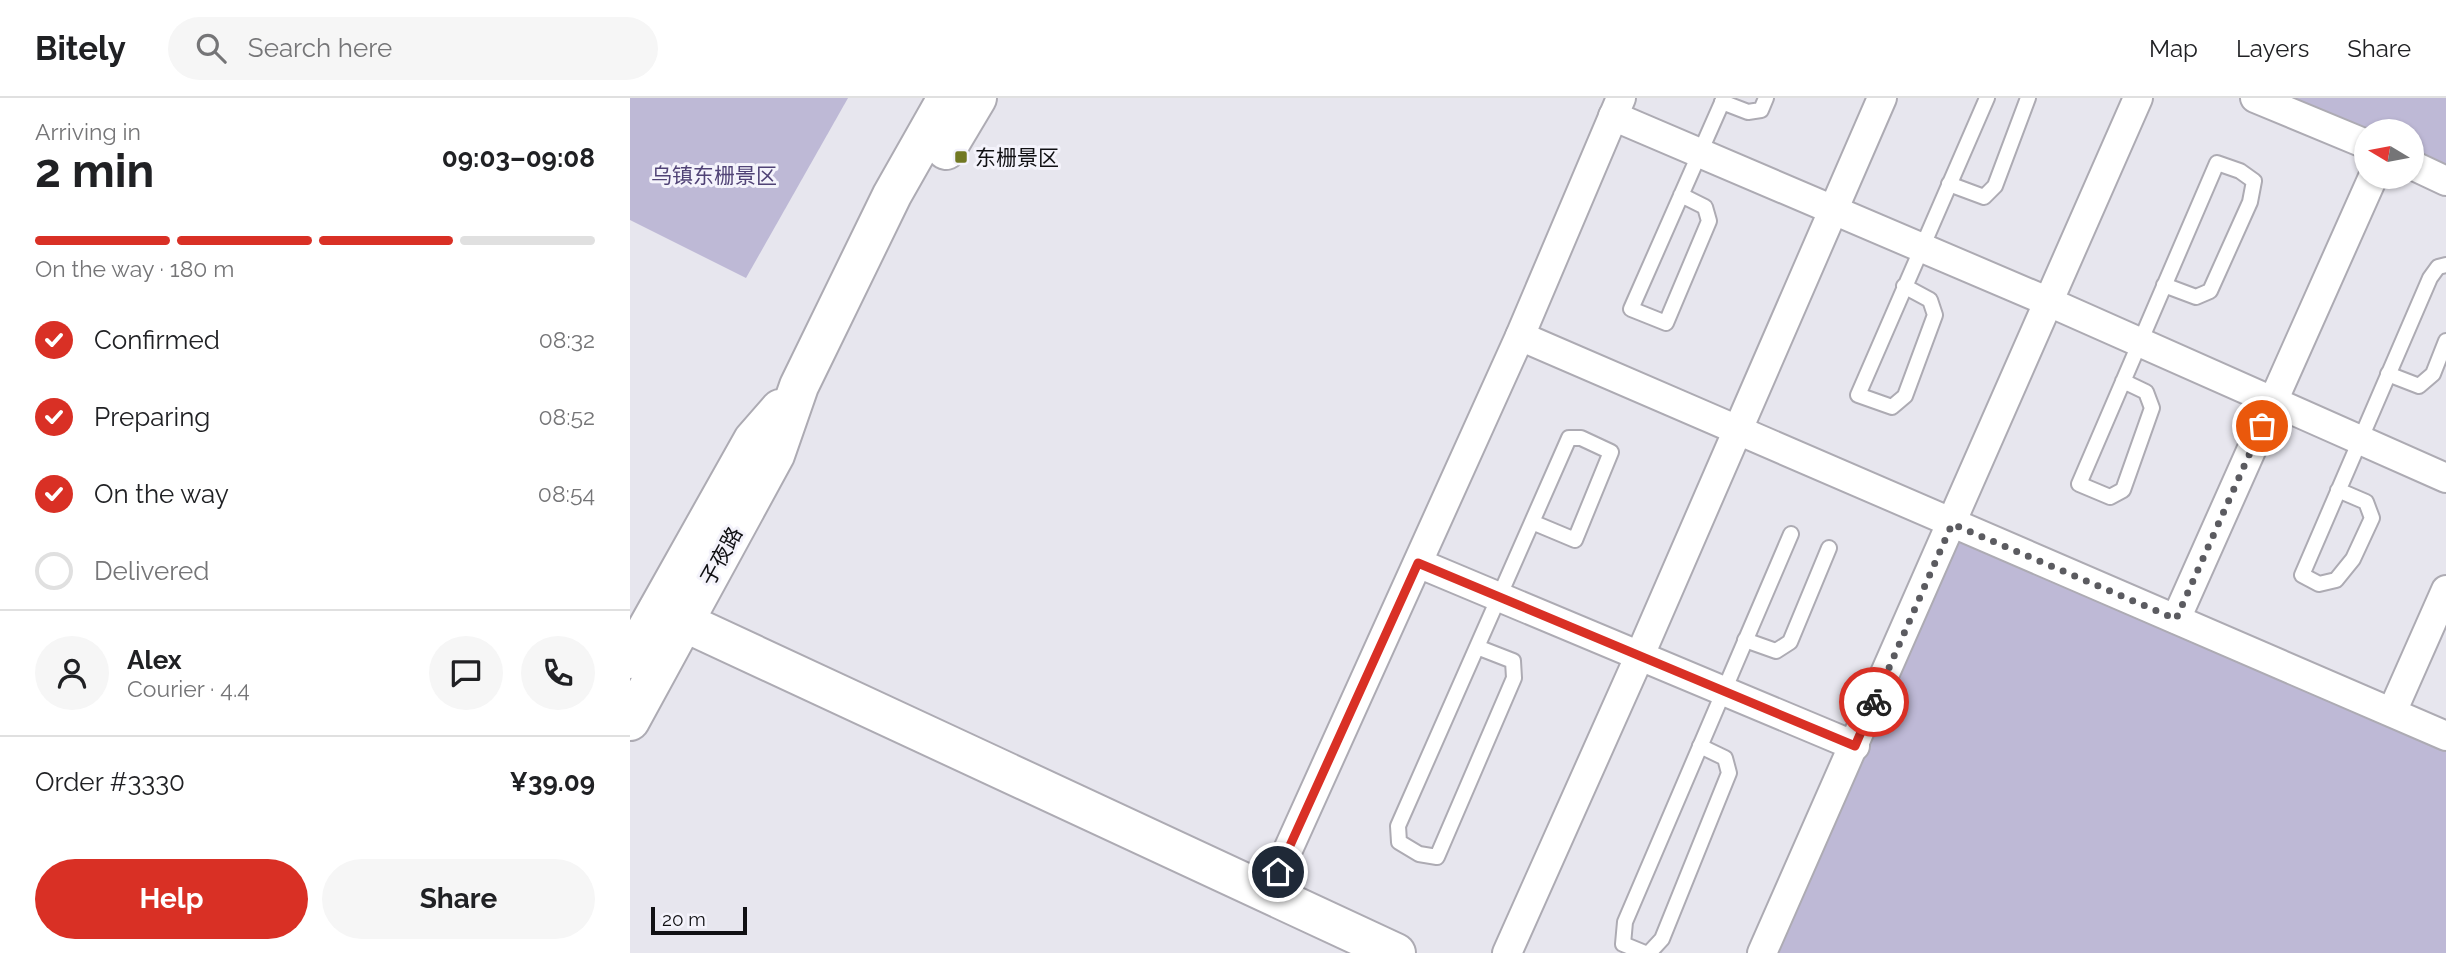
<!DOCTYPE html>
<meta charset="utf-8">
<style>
:root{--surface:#fff;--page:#f6f6f6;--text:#202124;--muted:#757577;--line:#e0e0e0;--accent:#d93025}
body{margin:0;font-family:Raleway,"Noto Sans SC",sans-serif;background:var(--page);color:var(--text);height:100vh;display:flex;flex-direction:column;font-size:26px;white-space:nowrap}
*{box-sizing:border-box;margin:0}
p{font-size:23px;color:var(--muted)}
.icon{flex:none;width:38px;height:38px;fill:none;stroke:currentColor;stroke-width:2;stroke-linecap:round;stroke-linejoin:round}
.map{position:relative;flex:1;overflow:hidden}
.side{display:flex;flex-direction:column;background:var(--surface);width:630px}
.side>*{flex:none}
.needle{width:46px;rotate:280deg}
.buttons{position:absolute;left:1724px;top:21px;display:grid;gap:14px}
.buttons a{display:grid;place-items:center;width:70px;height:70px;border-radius:50%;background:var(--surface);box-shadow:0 2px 5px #0004;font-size:35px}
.scale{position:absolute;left:21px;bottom:18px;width:96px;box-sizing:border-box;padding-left:7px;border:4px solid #101013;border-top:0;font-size:19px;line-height:24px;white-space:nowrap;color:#101013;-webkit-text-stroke:5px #f4f3fb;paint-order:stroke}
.pin{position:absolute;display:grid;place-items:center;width:60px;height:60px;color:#fff;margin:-30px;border:4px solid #fff;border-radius:50%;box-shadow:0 2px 7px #0007}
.courier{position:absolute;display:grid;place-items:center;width:70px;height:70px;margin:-35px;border:5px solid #d93025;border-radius:50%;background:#fff;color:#222;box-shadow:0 2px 9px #0007}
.overview em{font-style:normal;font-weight:700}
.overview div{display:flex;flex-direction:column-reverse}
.overview{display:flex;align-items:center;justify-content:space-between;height:119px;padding:0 35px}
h1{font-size:46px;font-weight:700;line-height:52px}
.bar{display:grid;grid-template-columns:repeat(4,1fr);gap:10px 7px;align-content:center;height:84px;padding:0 35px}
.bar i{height:9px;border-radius:5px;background:var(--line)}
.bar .current{background:var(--accent)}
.bar p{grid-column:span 4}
.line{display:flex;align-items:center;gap:18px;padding:0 35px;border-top:2px solid var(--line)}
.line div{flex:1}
.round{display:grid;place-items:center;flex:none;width:74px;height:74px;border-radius:37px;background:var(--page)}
ol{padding:0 35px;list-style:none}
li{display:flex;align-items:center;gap:21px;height:77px}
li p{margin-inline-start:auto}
li .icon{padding:7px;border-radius:50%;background:var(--accent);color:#fff;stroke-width:4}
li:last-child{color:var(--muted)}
li i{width:38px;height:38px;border:4px solid var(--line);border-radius:50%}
.button{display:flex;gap:14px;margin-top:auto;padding:14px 35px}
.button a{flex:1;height:80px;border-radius:42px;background:var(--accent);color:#fff;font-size:28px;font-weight:700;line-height:80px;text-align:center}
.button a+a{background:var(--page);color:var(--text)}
header{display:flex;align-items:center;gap:42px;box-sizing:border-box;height:98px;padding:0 35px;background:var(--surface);border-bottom:2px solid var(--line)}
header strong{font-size:33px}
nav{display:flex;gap:38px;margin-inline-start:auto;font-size:24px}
.search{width:490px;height:63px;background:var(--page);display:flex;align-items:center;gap:18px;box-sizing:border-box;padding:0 24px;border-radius:38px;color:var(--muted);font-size:26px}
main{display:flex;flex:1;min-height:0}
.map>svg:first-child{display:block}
</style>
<header>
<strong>Bitely</strong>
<div class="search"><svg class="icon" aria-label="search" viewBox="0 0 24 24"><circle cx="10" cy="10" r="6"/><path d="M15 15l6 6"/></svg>Search here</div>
<nav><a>Map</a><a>Layers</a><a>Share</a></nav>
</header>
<main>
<section class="side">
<div class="overview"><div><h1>2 min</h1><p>Arriving in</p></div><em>09:03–09:08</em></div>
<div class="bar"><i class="current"></i><i class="current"></i><i class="current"></i><i></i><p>On the way · 180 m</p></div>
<ol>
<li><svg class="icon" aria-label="check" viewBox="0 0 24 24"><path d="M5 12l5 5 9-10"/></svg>Confirmed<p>08:32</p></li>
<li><svg class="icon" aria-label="check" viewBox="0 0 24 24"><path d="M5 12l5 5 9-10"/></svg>Preparing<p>08:52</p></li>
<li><svg class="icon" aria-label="check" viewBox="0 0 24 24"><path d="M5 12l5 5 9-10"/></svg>On the way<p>08:54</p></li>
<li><i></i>Delivered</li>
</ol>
<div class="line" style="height:126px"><a class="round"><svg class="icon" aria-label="person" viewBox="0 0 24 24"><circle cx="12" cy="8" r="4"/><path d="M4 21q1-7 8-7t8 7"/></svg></a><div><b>Alex</b><p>Courier · 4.4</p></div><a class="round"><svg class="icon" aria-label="chat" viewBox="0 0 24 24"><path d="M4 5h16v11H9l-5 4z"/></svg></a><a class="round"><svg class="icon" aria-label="phone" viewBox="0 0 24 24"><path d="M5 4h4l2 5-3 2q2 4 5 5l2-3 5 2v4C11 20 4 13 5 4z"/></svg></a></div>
<div class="line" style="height:91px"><div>Order #3330</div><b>¥39.09</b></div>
<div class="button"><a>Help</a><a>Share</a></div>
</section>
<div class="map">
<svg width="1816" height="855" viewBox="0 0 1816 855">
<rect width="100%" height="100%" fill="#e7e6ee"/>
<!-- green -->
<g fill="#beb9d6">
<polygon points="0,0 218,0 116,180 0,122"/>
<polygon points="1625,0 1816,0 1816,83 1782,67 1782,33 1736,33"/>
<polygon points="1322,426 1816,638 1816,855 1132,855"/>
</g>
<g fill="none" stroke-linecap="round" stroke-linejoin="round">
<!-- lane casing -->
<g stroke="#adabb3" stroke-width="18">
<g id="lane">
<polyline points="1092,4 1118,14 1131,12 1136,0"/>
<polyline points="1319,86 1354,99 1365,88 1398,0"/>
<polyline points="1051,97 1075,109 1079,123 1036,225 1001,211 1094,0"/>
<polyline points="1274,188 1300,202 1305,217 1275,298 1262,309 1228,297 1357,0"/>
<polyline points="1758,276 1789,288 1803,276 1816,243"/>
<polyline points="1493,283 1516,294 1522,310 1493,392 1480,399 1449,386 1587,65 1610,73 1624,83 1620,104 1580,193 1566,199 1534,187"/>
<polyline points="1708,392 1736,404 1742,420 1723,461 1706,482 1689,486 1672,477 1800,180 1808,169 1816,167"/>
<polyline points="1115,542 1146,553 1160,544 1199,450"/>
<polyline points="847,549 883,563 884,580 807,759 789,756 769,744 768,728 939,340 951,340 981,354 945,442 902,424"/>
<polyline points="1015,855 993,846 995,824 1161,436"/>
<polyline points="1019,855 1032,841 1099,675 1095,660 1070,648"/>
</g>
</g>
<!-- street casing -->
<g stroke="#adabb3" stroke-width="32">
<g id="street">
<polyline points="1625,0 1736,46"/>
<polyline points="983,18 1419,204 1816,380"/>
<polyline points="1782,67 1816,83"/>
<polyline points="890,238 1816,638"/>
<polyline points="788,465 1225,648"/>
<polyline points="1546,521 1743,79"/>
<polyline points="1762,614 1816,492"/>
<polyline points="638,796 890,238 991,0"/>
<polyline points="877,855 1010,557 1252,0"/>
<polyline points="1132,855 1508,0"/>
</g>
</g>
<!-- secondary casing -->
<g stroke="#adabb3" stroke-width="42">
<g id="secondary">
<polyline points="316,52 347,0"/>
<polyline points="28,512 766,855"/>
<polyline points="0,561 123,342 150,311"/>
<polyline points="0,623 145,357 169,288 262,97 317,0"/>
</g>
</g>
<!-- lane -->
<use href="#lane" stroke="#fff" stroke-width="14"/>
<!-- street -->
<use href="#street" stroke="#fff" stroke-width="28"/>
<!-- secondary -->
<use href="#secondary" stroke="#fff" stroke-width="38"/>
</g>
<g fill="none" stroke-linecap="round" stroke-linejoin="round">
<!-- done -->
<polyline stroke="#5b5b60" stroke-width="7" stroke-dasharray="0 12.6" points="1244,604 1322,426 1546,521 1632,328"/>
<!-- route -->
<polyline stroke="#d93025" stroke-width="9" points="648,774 788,465 1225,648 1244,604"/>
</g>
<!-- markers -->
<rect fill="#717822" stroke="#f4f3fb" stroke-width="2.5" x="324" y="52" width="14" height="14" rx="3.5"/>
<g text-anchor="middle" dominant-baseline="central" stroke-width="6" stroke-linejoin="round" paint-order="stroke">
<!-- poi labels -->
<g font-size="21" fill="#101013" stroke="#f4f3fb" text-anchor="start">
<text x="345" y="59">东栅景区</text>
</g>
<!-- park labels -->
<g font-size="21" fill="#504376" stroke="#f4f3fb">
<text x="84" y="77">乌镇东栅景区</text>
</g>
<!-- street labels -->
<g font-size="21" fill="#101013" stroke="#f4f3fb">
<text transform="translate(91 458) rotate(-61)">子夜路</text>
</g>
</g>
</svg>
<div class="buttons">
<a><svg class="needle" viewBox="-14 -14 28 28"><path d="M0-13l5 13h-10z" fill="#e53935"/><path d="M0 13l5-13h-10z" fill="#757577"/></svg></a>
</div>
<div class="scale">20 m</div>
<div class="pin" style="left:1632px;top:328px;background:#ea580c"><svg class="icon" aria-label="bag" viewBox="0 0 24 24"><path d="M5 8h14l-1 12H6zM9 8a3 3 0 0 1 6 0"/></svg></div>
<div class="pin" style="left:648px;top:774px;background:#1f2937"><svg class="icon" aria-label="home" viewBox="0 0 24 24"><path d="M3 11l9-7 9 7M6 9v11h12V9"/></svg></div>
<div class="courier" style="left:1244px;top:604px"><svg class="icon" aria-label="bike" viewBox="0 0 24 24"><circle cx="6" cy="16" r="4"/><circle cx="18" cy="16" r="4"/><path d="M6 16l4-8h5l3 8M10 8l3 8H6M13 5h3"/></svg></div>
</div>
</main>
